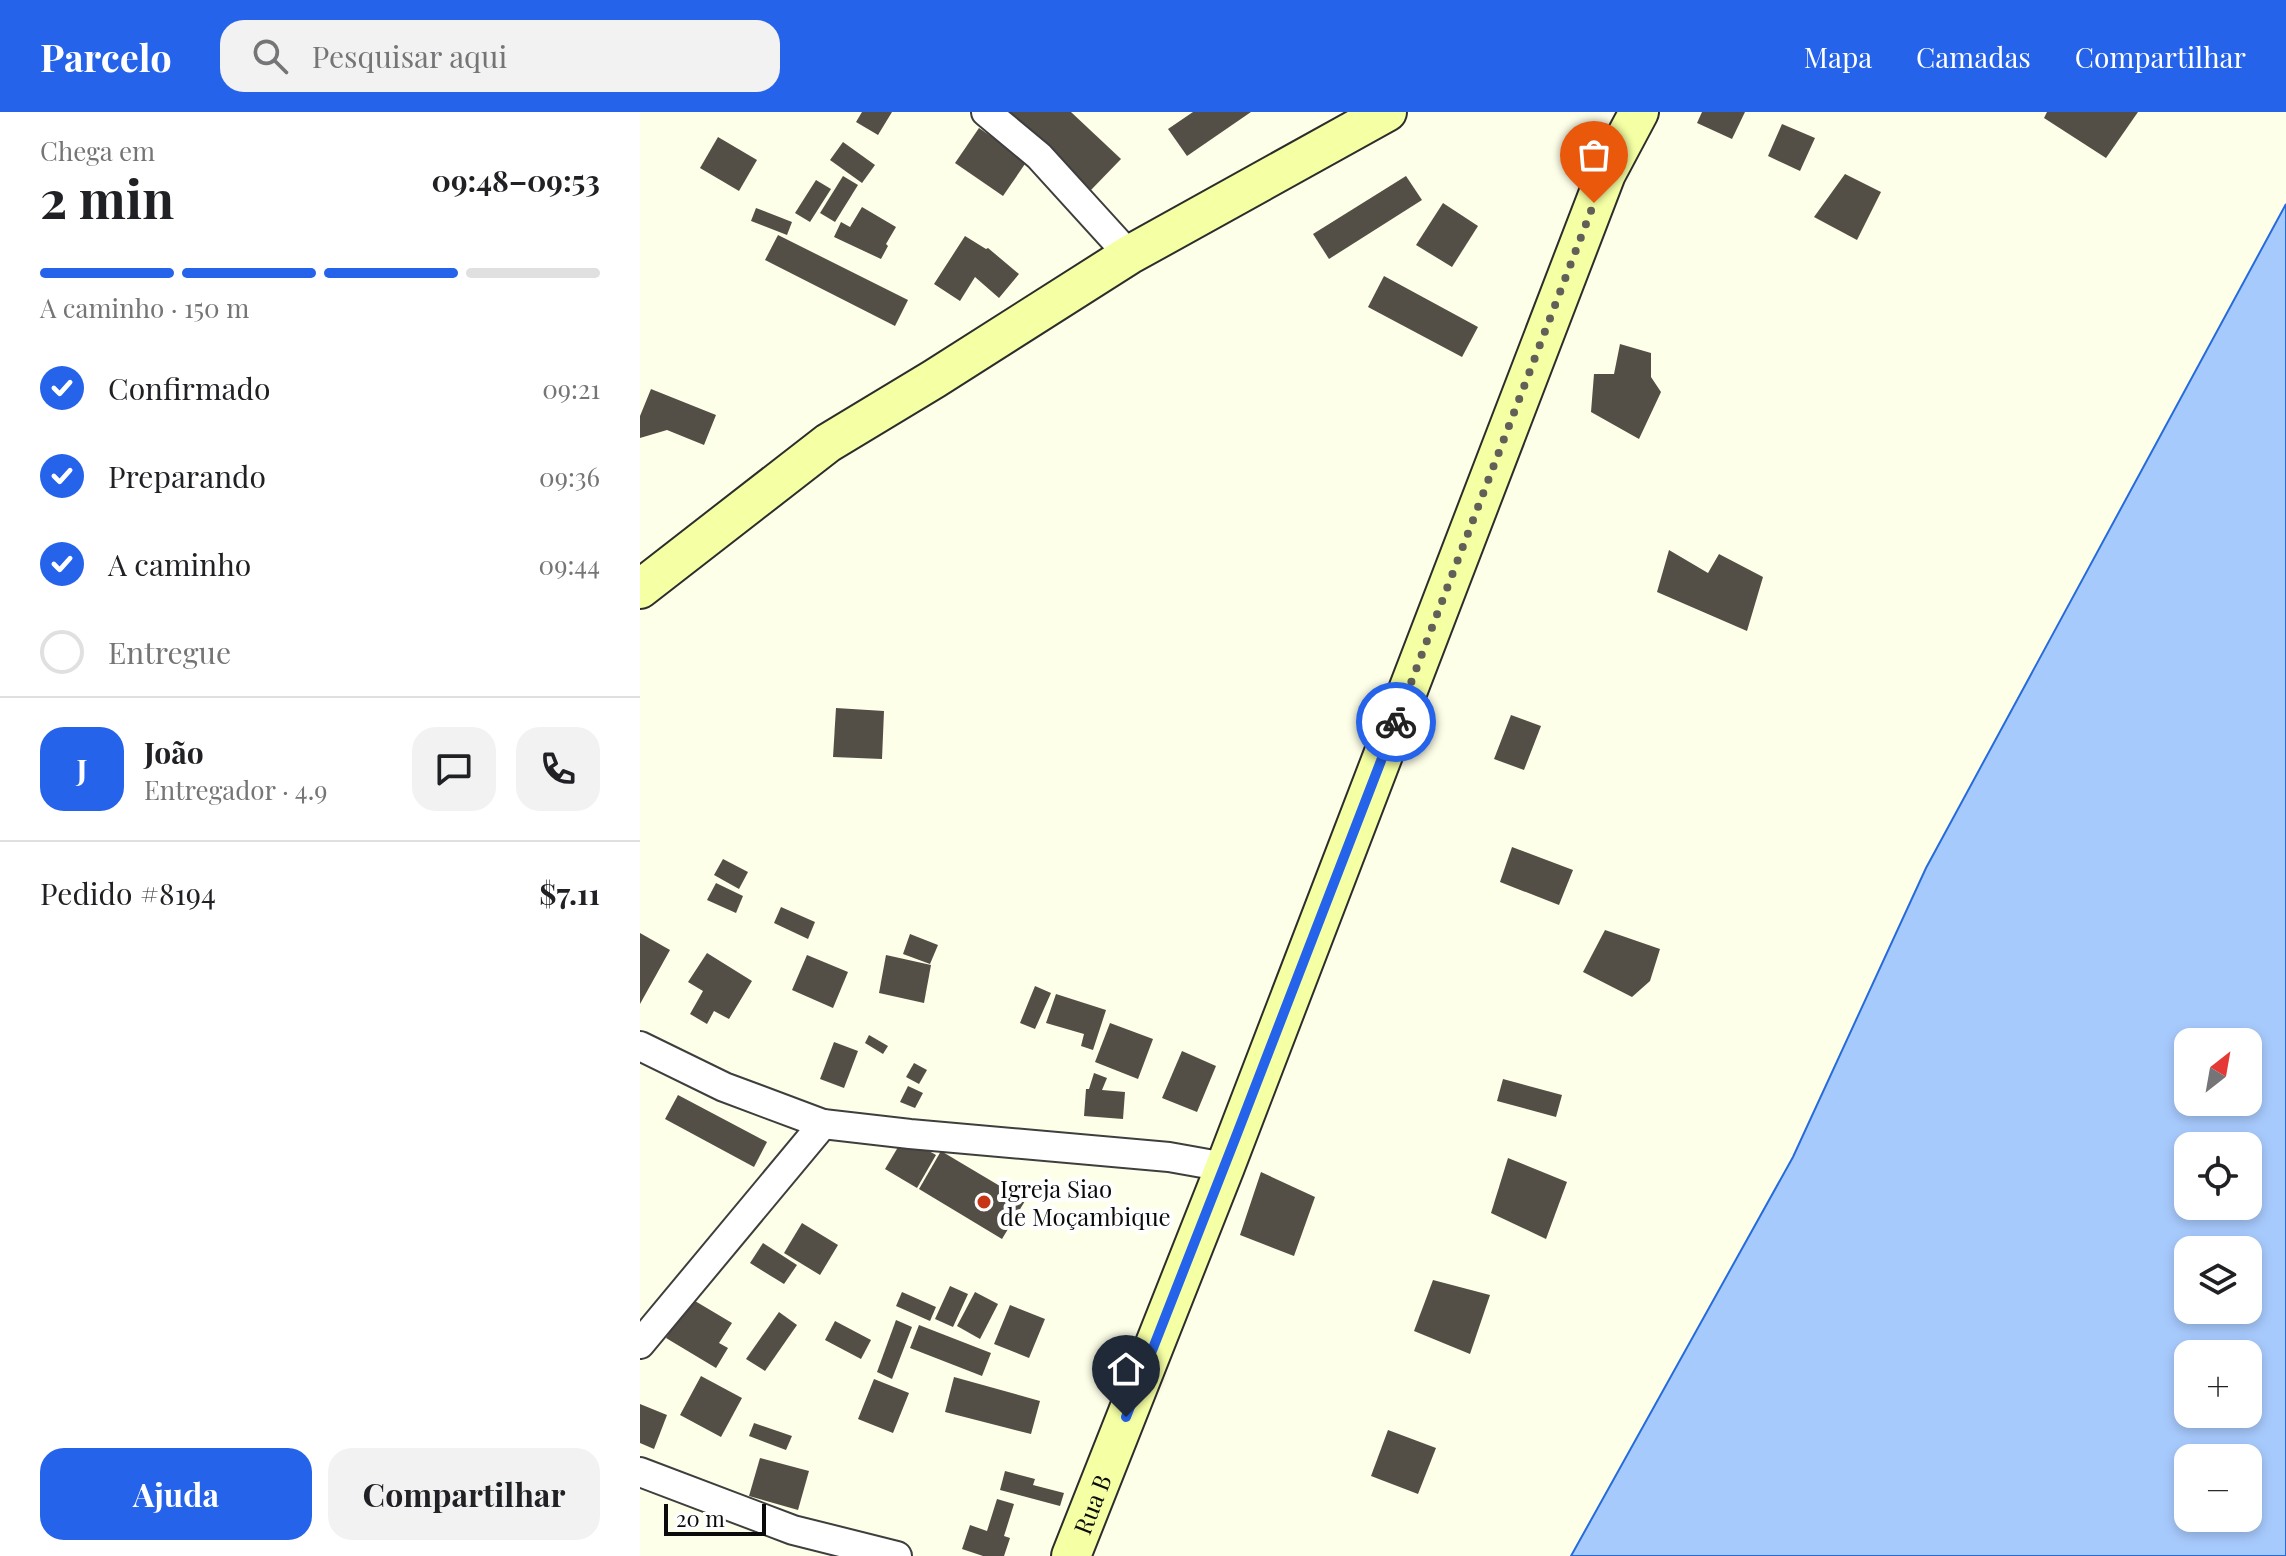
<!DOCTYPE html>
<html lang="pt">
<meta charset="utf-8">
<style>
:root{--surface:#fff;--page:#f2f2f2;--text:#202124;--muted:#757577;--line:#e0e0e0;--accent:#2563eb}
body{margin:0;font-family:"Playfair Display",serif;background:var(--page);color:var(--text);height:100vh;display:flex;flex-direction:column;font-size:30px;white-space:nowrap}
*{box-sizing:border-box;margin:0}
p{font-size:26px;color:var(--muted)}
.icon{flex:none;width:44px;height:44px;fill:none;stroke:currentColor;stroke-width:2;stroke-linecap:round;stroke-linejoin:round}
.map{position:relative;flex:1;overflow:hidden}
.sheet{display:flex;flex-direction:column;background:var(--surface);width:640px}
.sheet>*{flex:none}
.needle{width:52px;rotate:31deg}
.tools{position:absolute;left:1534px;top:916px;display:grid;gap:16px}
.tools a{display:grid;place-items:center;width:88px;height:88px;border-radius:16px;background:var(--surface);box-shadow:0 4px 12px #0003;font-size:40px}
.scale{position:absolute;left:24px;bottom:20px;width:102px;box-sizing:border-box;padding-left:8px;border:4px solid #0b0b0b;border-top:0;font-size:22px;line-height:28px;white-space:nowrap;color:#0b0b0b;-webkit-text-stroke:6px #fff;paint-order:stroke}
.pin{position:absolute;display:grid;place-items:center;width:68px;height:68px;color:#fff;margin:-82px -34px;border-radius:50% 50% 50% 0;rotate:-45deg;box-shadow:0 0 8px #0007}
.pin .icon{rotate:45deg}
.courier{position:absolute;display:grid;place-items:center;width:80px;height:80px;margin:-40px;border:6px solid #2563eb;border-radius:50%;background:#fff;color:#222;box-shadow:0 2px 10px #0007}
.summary em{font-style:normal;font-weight:700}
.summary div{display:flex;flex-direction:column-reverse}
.summary{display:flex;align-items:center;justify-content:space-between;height:136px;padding:0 40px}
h1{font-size:52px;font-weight:700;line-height:60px}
.bar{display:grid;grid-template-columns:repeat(4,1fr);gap:12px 8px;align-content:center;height:96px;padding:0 40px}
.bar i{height:10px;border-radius:6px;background:var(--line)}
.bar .current{background:var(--accent)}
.bar p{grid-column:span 4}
.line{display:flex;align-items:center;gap:20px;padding:0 40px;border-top:2px solid var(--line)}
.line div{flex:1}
.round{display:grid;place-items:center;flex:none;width:84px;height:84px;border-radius:24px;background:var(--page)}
ol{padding:0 40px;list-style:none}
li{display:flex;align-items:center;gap:24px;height:88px}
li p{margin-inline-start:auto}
li .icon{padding:8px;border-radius:50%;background:var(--accent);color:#fff;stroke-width:4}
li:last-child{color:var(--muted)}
li i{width:44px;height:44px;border:4px solid var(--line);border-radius:50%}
.primary-button{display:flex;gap:16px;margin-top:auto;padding:16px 40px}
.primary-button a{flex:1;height:92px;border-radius:24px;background:var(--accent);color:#fff;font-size:32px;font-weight:700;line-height:92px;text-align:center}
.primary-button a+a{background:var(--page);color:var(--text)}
header{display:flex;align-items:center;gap:48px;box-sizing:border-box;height:112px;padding:0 40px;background:var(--accent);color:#fff}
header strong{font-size:38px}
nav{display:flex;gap:44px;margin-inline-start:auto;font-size:28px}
.search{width:560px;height:72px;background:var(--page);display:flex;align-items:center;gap:20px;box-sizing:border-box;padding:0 28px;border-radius:24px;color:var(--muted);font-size:30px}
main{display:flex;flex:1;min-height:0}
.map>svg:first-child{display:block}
</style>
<header>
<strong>Parcelo</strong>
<div class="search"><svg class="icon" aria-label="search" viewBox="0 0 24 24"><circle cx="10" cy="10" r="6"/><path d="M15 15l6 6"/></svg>Pesquisar aqui</div>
<nav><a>Mapa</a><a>Camadas</a><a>Compartilhar</a></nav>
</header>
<main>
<section class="sheet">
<div class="summary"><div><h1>2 min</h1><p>Chega em</p></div><em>09:48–09:53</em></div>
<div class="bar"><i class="current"></i><i class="current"></i><i class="current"></i><i></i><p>A caminho · 150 m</p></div>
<ol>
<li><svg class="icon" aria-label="check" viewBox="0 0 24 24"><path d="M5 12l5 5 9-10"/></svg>Confirmado<p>09:21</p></li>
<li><svg class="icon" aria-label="check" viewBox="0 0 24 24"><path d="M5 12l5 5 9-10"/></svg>Preparando<p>09:36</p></li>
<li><svg class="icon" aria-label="check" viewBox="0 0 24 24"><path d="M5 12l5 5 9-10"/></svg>A caminho<p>09:44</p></li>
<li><i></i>Entregue</li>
</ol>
<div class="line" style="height:144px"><b class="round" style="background:var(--accent);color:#fff">J</b><div><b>João</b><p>Entregador · 4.9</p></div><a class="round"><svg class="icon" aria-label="chat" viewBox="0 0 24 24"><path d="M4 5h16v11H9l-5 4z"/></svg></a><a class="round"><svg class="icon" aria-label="phone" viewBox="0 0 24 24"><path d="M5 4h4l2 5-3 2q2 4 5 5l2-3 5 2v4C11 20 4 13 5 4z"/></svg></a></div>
<div class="line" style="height:104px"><div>Pedido #8194</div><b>$7.11</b></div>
<div class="primary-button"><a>Ajuda</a><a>Compartilhar</a></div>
</section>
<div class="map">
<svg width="1646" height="1444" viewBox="0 0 1646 1444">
<rect width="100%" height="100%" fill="#feffe8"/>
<!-- water -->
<path fill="#a7cafd" stroke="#266bdb" stroke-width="2" fill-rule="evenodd" d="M1646,92V1444H931L1153,1045L1286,756ZM1548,930H1608V990H1548ZM1548,1034H1608V1094H1548ZM1548,1138H1608V1198H1548ZM1548,1242H1608V1302H1548ZM1548,1346H1608V1406H1548Z"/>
<!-- building -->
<g fill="#544f46">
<polygon points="222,0 252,0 238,23 216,10"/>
<polygon points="369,0 431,0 481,47 451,78"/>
<polygon points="553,0 611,0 547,44 528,17"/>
<polygon points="1062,0 1105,0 1092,27 1057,11"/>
<polygon points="1407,0 1498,0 1466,46 1404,6"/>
<polygon points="1142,12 1175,26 1160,59 1128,44"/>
<polygon points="339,16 387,49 363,84 315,51"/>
<polygon points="78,25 117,48 99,79 60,56"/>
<polygon points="203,30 235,53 222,71 190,48"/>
<polygon points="1205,62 1241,80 1217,128 1174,105"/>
<polygon points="203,64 218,73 195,110 180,101"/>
<polygon points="766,64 782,88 689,147 673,122"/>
<polygon points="176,68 191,77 170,110 155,101"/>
<polygon points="803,91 838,114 812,155 776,133"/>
<polygon points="222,95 256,115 246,132 248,134 241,147 194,125 201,110 210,115"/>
<polygon points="116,96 152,110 147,123 111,109"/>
<polygon points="138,123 268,188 255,214 125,148"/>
<polygon points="325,124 346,137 348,136 379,162 359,186 335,165 320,189 294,172"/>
<polygon points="744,164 838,215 822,245 728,195"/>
<polygon points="980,232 1011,241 1011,265 1021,280 999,327 951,300 954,262 974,262"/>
<polygon points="11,277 76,303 64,333 27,318 0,326 0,304"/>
<polygon points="1029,438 1068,461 1079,442 1123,465 1107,519 1017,480"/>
<polygon points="196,596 244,599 242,647 193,645"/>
<polygon points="871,603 901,614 884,658 854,647"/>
<polygon points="872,735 933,758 919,793 860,770"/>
<polygon points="83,747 108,760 99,777 74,763"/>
<polygon points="76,771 103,784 96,801 67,788"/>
<polygon points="141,795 175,810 168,827 134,811"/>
<polygon points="965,818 1020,837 1010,869 992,885 943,860"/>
<polygon points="0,821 30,838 0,892"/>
<polygon points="270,822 298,833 290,852 263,842"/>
<polygon points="67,841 112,869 89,907 74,899 67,912 50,902 63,879 48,870"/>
<polygon points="167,843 208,860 193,896 152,878"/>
<polygon points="246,843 291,853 284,891 239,881"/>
<polygon points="395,874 411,881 395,917 380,911"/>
<polygon points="416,882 466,898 453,938 441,934 444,922 406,911"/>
<polygon points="470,911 513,927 498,967 455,950"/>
<polygon points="229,923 248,934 243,942 225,931"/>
<polygon points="194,930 218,939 204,976 180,967"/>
<polygon points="542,939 576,954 557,1000 522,986"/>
<polygon points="274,951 287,958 279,972 266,965"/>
<polygon points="454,961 467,966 462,978 485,980 483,1007 444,1004 446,977 449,977"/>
<polygon points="863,967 922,983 916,1005 857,989"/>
<polygon points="268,974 283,981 275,996 260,990"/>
<polygon points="38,983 127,1030 114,1055 25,1007"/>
<polygon points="264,1025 296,1043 277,1076 245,1057"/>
<polygon points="301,1039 385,1089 362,1127 279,1077"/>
<polygon points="868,1046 927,1070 906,1127 851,1101"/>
<polygon points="621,1060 675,1085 654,1144 600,1123"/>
<polygon points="162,1111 198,1133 180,1163 144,1141"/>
<polygon points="123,1131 157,1153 144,1172 110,1151"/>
<polygon points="793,1168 850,1183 830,1242 774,1219"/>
<polygon points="310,1174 328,1182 313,1215 295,1207"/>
<polygon points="262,1180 296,1195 290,1209 256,1194"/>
<polygon points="335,1180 358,1192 340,1227 317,1214"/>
<polygon points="50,1186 92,1211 79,1231 88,1236 76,1256 26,1226"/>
<polygon points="370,1193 405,1207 389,1246 354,1232"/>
<polygon points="139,1200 157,1213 125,1259 106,1247"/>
<polygon points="256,1208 272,1215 252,1267 237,1260"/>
<polygon points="195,1209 231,1228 221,1247 185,1228"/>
<polygon points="279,1213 351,1241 342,1264 270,1236"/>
<polygon points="61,1264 102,1286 81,1325 40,1303"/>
<polygon points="314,1265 400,1289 391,1322 305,1300"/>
<polygon points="234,1267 269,1281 253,1321 218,1307"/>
<polygon points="0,1292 27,1303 14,1337 0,1331"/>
<polygon points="114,1311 152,1324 146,1338 109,1324"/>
<polygon points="748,1318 796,1336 778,1382 731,1364"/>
<polygon points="120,1346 169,1359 158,1398 109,1384"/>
<polygon points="365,1359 395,1367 393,1373 424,1381 420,1394 360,1378"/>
<polygon points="357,1387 374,1392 364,1424 370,1426 364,1444 343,1444 322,1437 330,1413 347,1419"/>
</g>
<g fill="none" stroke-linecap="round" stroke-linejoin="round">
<!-- street casing -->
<g stroke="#3e3e3e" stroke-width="32">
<g id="street">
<polyline points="346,0 399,44 489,143"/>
<polyline points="0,934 84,975 183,1012 270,1022 529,1045 585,1055"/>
<polyline points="0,1232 183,1012"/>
<polyline points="0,1360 153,1418 257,1444"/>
</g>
</g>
<!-- secondary casing -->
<g stroke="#2d2d2d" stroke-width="42">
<g id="secondary">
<polyline points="0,477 188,331 294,267 489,143 747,0"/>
<path id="s1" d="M431,1444L585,1055L966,62L999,0"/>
</g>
</g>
<!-- street -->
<use href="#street" stroke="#fff" stroke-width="28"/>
<!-- secondary -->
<use href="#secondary" stroke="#f5ffa3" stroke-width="38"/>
</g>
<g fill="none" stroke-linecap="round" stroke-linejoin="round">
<!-- done -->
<polyline stroke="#606058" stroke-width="8" stroke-dasharray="0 14.4" points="756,610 954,91"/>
<!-- route -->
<polyline stroke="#2563eb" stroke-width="10" points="486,1305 595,1027 756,610"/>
</g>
<!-- markers -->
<circle fill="#c83416" stroke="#fff" stroke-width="3" cx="344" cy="1090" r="8"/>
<g text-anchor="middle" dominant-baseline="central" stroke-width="8" stroke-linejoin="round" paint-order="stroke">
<!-- poi labels -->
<g font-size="24" fill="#0b0b0b" stroke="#fff" text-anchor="start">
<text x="360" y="1076">Igreja Siao<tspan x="360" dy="28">de Moçambique</tspan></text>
</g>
<!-- street labels -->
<g font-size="24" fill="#0b0b0b" stroke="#fff">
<text stroke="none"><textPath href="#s1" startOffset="56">Rua B</textPath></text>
</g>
</g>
</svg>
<div class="tools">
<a><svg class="needle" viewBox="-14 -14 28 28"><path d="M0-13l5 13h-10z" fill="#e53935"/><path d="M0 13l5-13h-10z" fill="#757577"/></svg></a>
<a><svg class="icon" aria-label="locate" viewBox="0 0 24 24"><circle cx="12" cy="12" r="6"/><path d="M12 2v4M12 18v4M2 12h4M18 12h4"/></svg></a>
<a><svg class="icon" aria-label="layers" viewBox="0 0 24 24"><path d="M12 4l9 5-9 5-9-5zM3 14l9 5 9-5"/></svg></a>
<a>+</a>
<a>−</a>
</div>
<div class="scale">20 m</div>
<div class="pin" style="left:954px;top:91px;background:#ea580c"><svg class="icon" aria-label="bag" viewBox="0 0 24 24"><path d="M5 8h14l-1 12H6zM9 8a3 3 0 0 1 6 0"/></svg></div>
<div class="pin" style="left:486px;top:1305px;background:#1f2937"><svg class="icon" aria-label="home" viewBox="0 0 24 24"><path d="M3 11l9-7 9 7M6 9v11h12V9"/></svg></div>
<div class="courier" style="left:756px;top:610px"><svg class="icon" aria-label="bike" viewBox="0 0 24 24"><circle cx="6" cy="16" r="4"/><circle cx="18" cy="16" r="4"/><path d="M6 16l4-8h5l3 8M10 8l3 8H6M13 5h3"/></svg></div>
</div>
</main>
